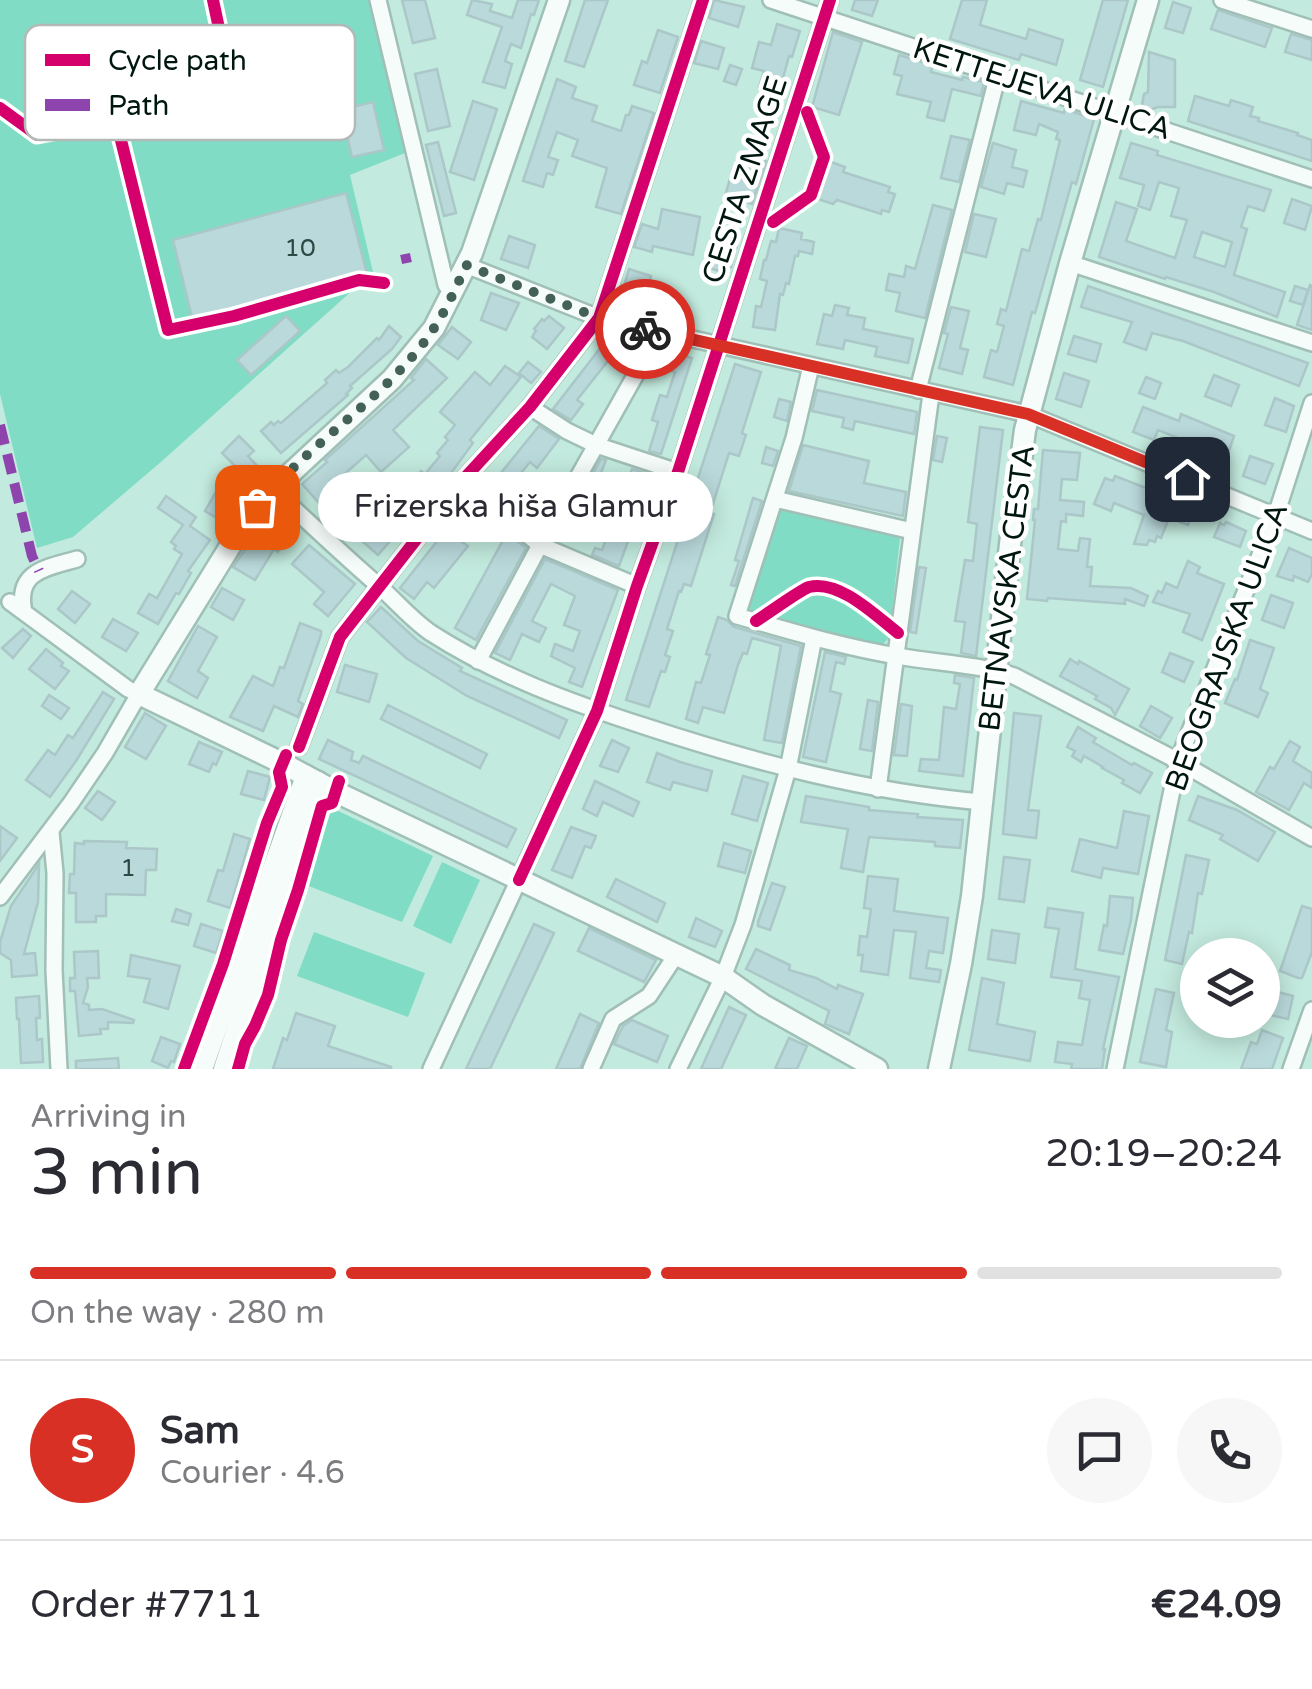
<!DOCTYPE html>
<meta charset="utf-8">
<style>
:root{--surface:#fff;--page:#f7f7f7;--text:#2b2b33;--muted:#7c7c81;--line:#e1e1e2;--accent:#d93025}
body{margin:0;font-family:"Varela Round",sans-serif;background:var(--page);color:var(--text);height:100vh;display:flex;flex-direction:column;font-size:38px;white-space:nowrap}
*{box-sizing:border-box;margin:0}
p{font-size:32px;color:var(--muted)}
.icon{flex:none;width:55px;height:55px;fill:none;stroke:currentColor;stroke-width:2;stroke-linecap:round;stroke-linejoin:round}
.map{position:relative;height:1069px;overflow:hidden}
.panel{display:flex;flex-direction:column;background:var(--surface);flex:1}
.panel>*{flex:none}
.fabs{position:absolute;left:1180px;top:938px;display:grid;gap:20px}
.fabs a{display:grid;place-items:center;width:100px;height:100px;border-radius:50%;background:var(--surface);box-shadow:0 5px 25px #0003;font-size:50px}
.pin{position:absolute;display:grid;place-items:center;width:85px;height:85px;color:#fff;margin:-42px;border-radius:20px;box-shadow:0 5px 15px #0006}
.courier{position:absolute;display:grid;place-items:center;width:100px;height:100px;margin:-50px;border:8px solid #d93025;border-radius:50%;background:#fff;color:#222;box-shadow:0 2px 12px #0007}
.bubble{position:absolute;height:70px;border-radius:35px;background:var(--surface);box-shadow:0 5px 25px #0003;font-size:32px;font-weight:600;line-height:70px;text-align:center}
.head em{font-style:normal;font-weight:600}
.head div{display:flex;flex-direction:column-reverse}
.head{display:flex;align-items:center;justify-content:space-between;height:170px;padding:0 30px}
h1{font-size:65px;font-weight:600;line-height:75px}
.bar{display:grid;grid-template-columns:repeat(4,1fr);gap:15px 10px;align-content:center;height:120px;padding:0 30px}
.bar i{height:12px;border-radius:8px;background:var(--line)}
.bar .current{background:var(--accent)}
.bar p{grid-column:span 4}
.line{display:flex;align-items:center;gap:25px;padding:0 30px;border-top:2px solid var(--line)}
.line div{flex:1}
.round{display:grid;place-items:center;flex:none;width:105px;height:105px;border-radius:52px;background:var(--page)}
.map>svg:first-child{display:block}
</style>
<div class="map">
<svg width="1312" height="1069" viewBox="0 0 1312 1069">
<rect width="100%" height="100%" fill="#c3eade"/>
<!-- green -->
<g fill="#80dcc5">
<polygon points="0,0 369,0 405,153 350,175 373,272 162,461 73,537 37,548 0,394"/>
<polygon points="779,509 891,530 900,538 889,638 883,644 872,644 753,615 750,610 749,602 776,512"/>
<polygon points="332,808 433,856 402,922 306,885"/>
<polygon points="442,862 480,880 451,944 413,926"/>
<polygon points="314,932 425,973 408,1017 297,976"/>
</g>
<!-- building -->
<g fill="#bad9db" stroke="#abc7c8" stroke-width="2.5" fill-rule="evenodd">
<polygon points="402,0 425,0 435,38 413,43"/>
<polygon points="472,0 492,4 490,11 512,18 518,0 539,0 534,15 531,14 521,48 511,44 505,61 512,64 505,88 483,82 502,27 467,15"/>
<polygon points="585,0 608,0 584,67 565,61"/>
<polygon points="714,0 744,7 738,27 709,18"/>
<polygon points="855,0 878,0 872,16 852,10"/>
<polygon points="962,0 987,0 980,25 1026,39 1029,29 1063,40 1056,65 1021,54 1019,60 950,39"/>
<polygon points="1103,0 1128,0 1103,87 1080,80"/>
<polygon points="1173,2 1191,8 1183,33 1165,28"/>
<polygon points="1218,10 1272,28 1265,47 1211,29"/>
<polygon points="777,24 800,31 792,57 789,56 779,93 759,87 764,71 752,68 759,42 771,45"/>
<polygon points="658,30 678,37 660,93 634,85 642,61 647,63"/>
<polygon points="833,32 862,42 839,115 812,107"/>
<polygon points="1291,34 1312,40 1312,60 1285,52"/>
<polygon points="701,41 724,48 718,69 694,63"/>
<polygon points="1149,52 1175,60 1175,107 1158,107 1150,110 1142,105 1144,94 1148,92"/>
<polygon points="899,55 933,65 931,72 962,80 963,77 984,82 981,96 952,89 944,121 927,117 931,102 897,94 902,76 894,74"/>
<polygon points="730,65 742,69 736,85 724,81"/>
<polygon points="437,69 450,126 428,131 415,74"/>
<polygon points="557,79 576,87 572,98 597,106 592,121 621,131 626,115 629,115 632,106 654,113 621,214 596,207 607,168 572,156 578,140 557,132 548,157 558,160 553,175 547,173 543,187 523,181"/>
<polygon points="1195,96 1229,106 1231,100 1253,107 1250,116 1259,118 1258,121 1298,133 1297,135 1312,140 1312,161 1188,121"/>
<polygon points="351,98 353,107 373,102 384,150 352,157 339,101"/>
<polygon points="473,101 497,109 474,180 450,172"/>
<polygon points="1021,101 1064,113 1065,109 1094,119 1076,184 1072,182 1035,313 1032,312 1013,385 984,377 991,350 997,352 1004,326 997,324 1001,309 1006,311 1022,249 1029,251 1038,219 1041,220 1060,140 1056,139 1058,132 1039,124 1036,135 1014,130"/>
<polygon points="951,136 970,140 959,182 941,178"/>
<polygon points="438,142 456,213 444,216 426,145"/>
<polygon points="993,143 1016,150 1012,167 1027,171 1023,187 1007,183 1004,194 981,187"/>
<path d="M1131,143L1158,151L1157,155L1271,190L1264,211L1248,206L1241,227L1247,229L1234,275L1285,292L1277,317L1214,292L1166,277L1165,279L1099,257L1116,202L1137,209L1126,241L1175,258L1187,220L1171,216L1179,188L1159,182L1150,210L1138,206L1144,185L1120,178ZM1202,232L1232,242L1225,267L1194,257Z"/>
<polygon points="742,154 766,161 752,204 725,196 734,165 739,167"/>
<polygon points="831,162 845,167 843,172 890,187 888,192 895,194 889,212 882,210 881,214 837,200 833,204 818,199"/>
<polygon points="346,193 367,274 247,305 248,308 193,321 173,240"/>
<polygon points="1292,199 1312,206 1305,230 1284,223"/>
<polygon points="933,205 952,210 925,318 896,311 900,293 886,290 889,274 904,277 906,266 915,269"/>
<polygon points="662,209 700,217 693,255 653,246 652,252 634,247 642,224 658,229"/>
<polygon points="974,214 996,219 986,257 965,252"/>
<polygon points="779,228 802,233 801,239 814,242 812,254 799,251 798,256 795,256 789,284 786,283 783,295 780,294 775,330 753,327 756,306 761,307 767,281 760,279 764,260 766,260 771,241 776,242"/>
<polygon points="509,236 535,245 528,268 501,259"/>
<polygon points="716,240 737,245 731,267 727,266 725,273 709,268"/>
<polygon points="629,269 651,276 643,302 621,296"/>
<polygon points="1310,285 1312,286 1312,330 1297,325"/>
<polygon points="1088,286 1308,363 1299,386 1183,341 1152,333 1146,350 1124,342 1132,322 1081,307"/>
<polygon points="1295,286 1308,290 1303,305 1290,301"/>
<polygon points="491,293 519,303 506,330 481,320"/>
<polygon points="835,305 849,308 847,315 865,318 863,329 913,339 908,363 875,356 877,347 845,340 843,349 817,344 824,314 832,316"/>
<polygon points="951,307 969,311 960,348 968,350 962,374 939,368 948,334 944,333"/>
<polygon points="286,316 300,331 251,375 237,360"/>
<polygon points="549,316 564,328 547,349 532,337 536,331 534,329 542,319 544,321"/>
<polygon points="389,326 401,337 392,349 350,386 352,388 346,394 348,395 281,453 261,431 271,422 274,425 278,421 281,423 327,383 325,380 336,370 339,373 348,367 377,338 379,340"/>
<polygon points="452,327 471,342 458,359 438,345"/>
<polygon points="1074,336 1101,344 1096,362 1068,354"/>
<polygon points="608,338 626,352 615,366 608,361 577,400 583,404 571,420 553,409"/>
<polygon points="673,352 692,358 661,454 649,451 658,422 652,420 660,395 667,397 675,372 668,370"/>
<polygon points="426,359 447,378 393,430 409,447 381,472 366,455 331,486 336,491 320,504 302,484 327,462 325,460 414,380 411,378"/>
<polygon points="528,362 541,372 531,383 519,373"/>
<polygon points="735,364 761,372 742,433 746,435 739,456 729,453 710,513 714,514 691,586 684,584 681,592 679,591 667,629 673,631 665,655 670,657 665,672 661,671 649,707 626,700"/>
<polygon points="505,366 521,377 470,440 473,443 430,502 426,499 378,555 361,540 369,530 348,512 366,491 385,507 396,493 400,497 421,471 425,474 440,456 437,453 448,440 445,437 455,425 440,412 475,372 490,385"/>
<polygon points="1064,373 1089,381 1081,407 1056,399"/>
<polygon points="1214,375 1239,385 1231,406 1205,396"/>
<polygon points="1146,377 1161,383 1155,399 1139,393"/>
<polygon points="817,390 917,412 914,434 855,421 853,430 842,427 844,418 812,411"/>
<polygon points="1275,398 1294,406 1286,432 1265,425"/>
<polygon points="779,399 791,402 787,421 774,417"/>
<polygon points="1143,407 1179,421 1181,414 1234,436 1225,463 1204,454 1206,449 1158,430 1154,440 1133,432"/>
<polygon points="539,426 559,439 537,468 530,462 500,499 488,489"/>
<polygon points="980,427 1003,430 976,656 961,653 965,622 955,621 965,560 973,561 977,524 968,522"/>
<polygon points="239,436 254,451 248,456 262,471 245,486 231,471 236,467 222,453"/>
<polygon points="937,436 947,438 942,462 933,460"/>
<polygon points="803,445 869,461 864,483 906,492 903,516 789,491"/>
<polygon points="766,447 778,451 773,466 762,463"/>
<polygon points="1043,450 1080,453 1077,480 1062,479 1060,500 1084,502 1083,516 1066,514 1066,522 1061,521 1058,549 1078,551 1080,538 1090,539 1087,567 1092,567 1090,586 1131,588 1148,596 1144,606 1125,599 1125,604 1048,598 1047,601 1027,599 1035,520 1033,520 1034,509 1038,509"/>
<polygon points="1250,456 1273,464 1265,484 1243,476"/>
<polygon points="601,459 606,460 584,516 582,515 579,525 566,521"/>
<polygon points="632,469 652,475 619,566 592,555 595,548 602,550"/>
<polygon points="1115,476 1195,507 1188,525 1169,518 1161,538 1157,536 1155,542 1149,540 1147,545 1134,544 1144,515 1114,503 1111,511 1094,504 1105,478 1113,481"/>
<polygon points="216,492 233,503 222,521 205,511"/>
<polygon points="166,496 196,517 190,526 210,540 188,571 191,573 179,594 176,593 158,624 138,613 149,594 157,598 182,554 174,549 176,546 171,542 183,525 158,508"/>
<polygon points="753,498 762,501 735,586 731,585 739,561 735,560"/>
<polygon points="468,502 481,512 459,540 468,546 434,588 427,582 414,599 400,588"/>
<polygon points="264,522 287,539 278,552 274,549 255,580 233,567"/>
<polygon points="1226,522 1246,531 1240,547 1214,537 1220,523 1224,525"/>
<polygon points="507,533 526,548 476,640 455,628"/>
<polygon points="309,545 355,584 328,616 314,604 324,592 292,564"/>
<polygon points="1289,548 1312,558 1312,574 1308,582 1294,576 1293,581 1277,576"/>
<polygon points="545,559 618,590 582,687 569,682 575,668 551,656 555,644 573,651 580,631 564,625 575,596 551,584 532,621 546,628 539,642 522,634 510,660 495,653"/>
<polygon points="1188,561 1200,567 1197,573 1224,584 1202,640 1183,632 1190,614 1153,602 1158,591 1162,593 1166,583 1177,588"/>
<polygon points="919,567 926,568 916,633 910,632"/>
<polygon points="222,588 244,600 233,620 211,607"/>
<polygon points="72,591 90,604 75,623 58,609"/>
<polygon points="1271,595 1293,603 1284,628 1262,620"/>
<polygon points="381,607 418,641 462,668 460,671 567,720 559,738 467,696 406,658 367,622"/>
<polygon points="718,617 727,620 734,627 801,646 782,743 764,740 781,646 752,638 747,654 743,653 738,665 724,713 703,707 698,723 686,719 696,682 701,683 710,655 706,654"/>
<polygon points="113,619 138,633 126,651 102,637"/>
<polygon points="300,623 321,631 321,635 298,701 303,704 298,717 274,706 263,731 230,717 253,676 273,686 280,667 284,668"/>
<polygon points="198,626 217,637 198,671 208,678 197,698 168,681"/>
<polygon points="23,629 31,636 13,658 2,648"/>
<polygon points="1250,640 1274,648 1260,689 1268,693 1258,717 1225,703 1235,679 1237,680"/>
<polygon points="46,649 63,663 61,666 69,671 55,689 29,669"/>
<polygon points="825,652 846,657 844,664 836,662 830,691 841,694 826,762 803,757"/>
<polygon points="1170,653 1193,662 1184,682 1162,672"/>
<polygon points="1070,659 1078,664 1079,661 1129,689 1115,715 1111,708 1095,699 1097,696 1060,676"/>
<polygon points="345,665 377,674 369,702 337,692"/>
<polygon points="955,675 974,678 963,776 919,771 921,759 939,760 944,707 956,709 960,684 954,683"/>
<polygon points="103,692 114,699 76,761 50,797 26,780 48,750 55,755 68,735 73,738"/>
<polygon points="49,695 69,708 61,719 42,706"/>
<polygon points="868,700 878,702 872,751 860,749"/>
<polygon points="901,704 912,706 907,756 894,755"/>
<polygon points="388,705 487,754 480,768 381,719"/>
<polygon points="1151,706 1172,718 1160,738 1140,726"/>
<polygon points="145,713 166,726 146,759 125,747"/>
<polygon points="1014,713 1041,716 1028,810 1039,811 1036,838 1003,834"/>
<polygon points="1078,727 1096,738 1093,742 1132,765 1134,763 1152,773 1140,793 1122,783 1124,780 1102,768 1103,767 1084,756 1081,762 1072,756 1075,751 1067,747"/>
<polygon points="328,740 353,752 351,760 359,763 363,756 516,829 507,847 319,759"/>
<polygon points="612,740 629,748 618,772 600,766"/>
<polygon points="1290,741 1300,747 1293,761 1312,773 1312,788 1304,783 1289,810 1256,792 1270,767 1274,769"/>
<polygon points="199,742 222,752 216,765 213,763 209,772 189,764"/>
<polygon points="657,753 680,762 712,771 707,791 673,782 670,790 647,782"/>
<polygon points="248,771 270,777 264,800 241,794"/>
<polygon points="743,776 768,783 757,821 732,814"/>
<polygon points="595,781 639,802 633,816 603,802 597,816 583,809"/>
<polygon points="98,791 115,802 102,820 85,808"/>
<polygon points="806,796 869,807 869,810 918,814 917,817 963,820 960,848 935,846 935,842 869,837 863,872 841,868 848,829 801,822"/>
<polygon points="1198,796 1237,810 1275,832 1258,861 1220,839 1223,835 1189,820"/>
<polygon points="1124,811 1149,816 1138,874 1103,868 1101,878 1072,871 1080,839 1117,848"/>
<polygon points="0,826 17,838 0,861"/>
<polygon points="571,827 596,836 591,848 585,846 572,878 552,870"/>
<polygon points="234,834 250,839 230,908 208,901 218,870 223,871"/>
<polygon points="84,841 127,842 126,848 157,849 156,870 146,870 145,895 106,894 106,916 96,916 96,922 76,922 76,893 69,893 70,874 74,874 75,843 84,844"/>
<polygon points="724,843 751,851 745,873 718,866"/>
<polygon points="1186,855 1209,860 1202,894 1198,893 1192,933 1189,932 1182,964 1165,960"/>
<polygon points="1004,857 1030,860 1024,902 999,899"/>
<polygon points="39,864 38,902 24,954 35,953 37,975 12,977 11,960 0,953 0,942 11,906"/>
<polygon points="868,876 898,879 894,911 948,918 943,953 929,951 926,968 941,970 939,982 910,978 916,932 894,930 888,975 861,971 863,955 858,955 860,936 867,937 871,909 864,908"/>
<polygon points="616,879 665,903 657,922 607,897"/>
<polygon points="772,883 785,887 770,930 758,926 758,922"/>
<polygon points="1110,896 1133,898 1131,920 1123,954 1099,950 1104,925 1107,926"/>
<polygon points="1302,906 1312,909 1312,952 1302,978 1298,978 1280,971"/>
<polygon points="1048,908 1083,913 1075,969 1119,977 1103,1049 1105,1049 1102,1069 1071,1069 1072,1064 1055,1062 1058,1042 1082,1045 1090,1000 1079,998 1082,981 1051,977 1059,929 1045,927"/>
<polygon points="176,909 191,914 188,925 172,921"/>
<polygon points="696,918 722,931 715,947 689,937"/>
<polygon points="201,924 223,931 216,953 194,946"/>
<polygon points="534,924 554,933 490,1069 466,1069"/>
<polygon points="589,928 656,960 644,982 578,951"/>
<polygon points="992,930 1019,934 1015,963 988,959"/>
<polygon points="756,949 790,965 789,970 816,978 837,989 838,985 863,994 849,1034 825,1024 829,1011 746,969"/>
<polygon points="98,951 99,978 87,978 88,987 83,1003 89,1005 89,1010 102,1009 134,1020 133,1023 108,1022 108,1029 100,1029 101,1034 79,1036 75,991 70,991 70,978 75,978 74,952"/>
<polygon points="131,955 180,966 168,1009 144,1002 150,979 128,976"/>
<polygon points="982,978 1004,983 997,1024 1035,1032 1030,1061 969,1050"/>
<polygon points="1156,989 1174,993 1166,1030 1172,1032 1166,1067 1140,1062"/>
<polygon points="1270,990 1293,996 1288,1019 1265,1014"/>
<polygon points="39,996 40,1018 36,1018 37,1040 42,1039 43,1062 21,1063 19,1019 17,1019 16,998"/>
<polygon points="729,1007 746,1015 721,1069 701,1069"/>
<polygon points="296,1013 335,1026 328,1046 391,1067 391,1069 273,1069 283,1038 287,1040"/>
<polygon points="580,1014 599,1023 580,1069 556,1069"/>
<polygon points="632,1020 668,1036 657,1062 614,1044 623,1026"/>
<polygon points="1262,1030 1283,1038 1272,1069 1241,1069 1251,1042 1257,1044"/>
<polygon points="161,1037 180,1044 174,1062 171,1061 168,1068 152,1061"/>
<polygon points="789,1038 807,1046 797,1069 775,1069"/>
<polygon points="118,1058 119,1069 76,1069 76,1061"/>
</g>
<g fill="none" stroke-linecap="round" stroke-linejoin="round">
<!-- minor casing -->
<g stroke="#a0bfb6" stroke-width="20">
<g id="minor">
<polyline points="378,0 446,285 455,290"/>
<polyline points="771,0 1312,179"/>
<polyline points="1222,0 1312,29"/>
<polyline points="1070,263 1312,343"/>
<polyline points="466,265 599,318 1028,414 1312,531"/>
<path d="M811,366L794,438L737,616C790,631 843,647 897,656C936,663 977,664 1014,676L1178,761L1312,838"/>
<polyline points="918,390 998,74"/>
<polyline points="530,407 567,431 596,445 678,472"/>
<polyline points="461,482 540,545 637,586"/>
<path d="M273,489C308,522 343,555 380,587C397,602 412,620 431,633C498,676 572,703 647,727C757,763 867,792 982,802"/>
<polyline points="775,499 912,531"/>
<path d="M24,612C15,571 46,568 77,559"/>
<polyline points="478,661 540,545 659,333"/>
<polyline points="299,747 340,637 461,482 530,407 599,318 703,0"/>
<polyline points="878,789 931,394"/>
<polyline points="51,832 55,873 54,970 59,1069"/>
<polyline points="0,897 71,803 105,753 139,694 128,689 10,602"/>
<polyline points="431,1069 597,711 637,586 678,472 830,0"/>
<polyline points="591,1069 613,1019 649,996 676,955"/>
<polyline points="678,1069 723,977 743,925 788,769 814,638"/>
<polyline points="1115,1069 1178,761 1276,515 1312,403"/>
<polyline points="1291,1069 1312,1010"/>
</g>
</g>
<!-- tertiary casing -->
<g stroke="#a0bfb6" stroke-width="25">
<g id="tertiary">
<polyline points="559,0 472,253 434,328 392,379 265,497 242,527 139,694 282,763 336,792 723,977 763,1005 877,1069"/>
<polyline points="202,1069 306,776"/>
<polyline points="224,1069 318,782"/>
<polyline points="939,1069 961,964 972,896 1010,544 1025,430 1070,263 1148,0"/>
</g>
</g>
<!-- minor -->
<use href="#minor" stroke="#f6fcfa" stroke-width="15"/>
<!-- tertiary -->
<use href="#tertiary" stroke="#f6fcfa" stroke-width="20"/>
<!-- quiet -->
<g stroke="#8e44ad" stroke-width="10" stroke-dasharray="20 10" stroke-linecap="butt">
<polyline points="405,254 407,263"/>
<polyline points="0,425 32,556 39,571"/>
</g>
<!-- cycleway casing -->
<g stroke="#fff" stroke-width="19">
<g id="cycleway">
<polyline points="0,108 37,135 116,120 168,330 234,316 359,280 384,283"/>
<polyline points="116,120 231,85 213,0"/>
<polyline points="773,222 811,195 824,157 807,112"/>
<path d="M756,621C766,615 800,590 809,587C839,579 876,616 898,633"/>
<polyline points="299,747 340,637 461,482 530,407 599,318 703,0"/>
<polyline points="519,880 597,711 637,586 678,472 830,0"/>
<polyline points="184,1069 223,964 267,823 282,787 279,772 286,755"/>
<polyline points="238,1069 245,1044 255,1026 268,995 281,940 298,890 322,806 332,803 339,781"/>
</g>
</g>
<!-- cycleway -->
<use href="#cycleway" stroke="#d6006c" stroke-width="12"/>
</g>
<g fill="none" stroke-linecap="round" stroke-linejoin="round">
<!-- done -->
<path stroke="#446158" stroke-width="10" stroke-dasharray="0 18" d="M257,507C305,447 374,406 422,345C441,321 454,293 466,265L599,318L645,329"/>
<!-- route -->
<polyline stroke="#d93025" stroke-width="12" points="645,329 1028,414 1187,479"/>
</g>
<g text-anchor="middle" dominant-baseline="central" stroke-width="9" stroke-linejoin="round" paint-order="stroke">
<!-- number labels -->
<g font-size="25" fill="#2e4843">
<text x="300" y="248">10</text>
<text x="128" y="868">1</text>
</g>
<!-- street labels -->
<g font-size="30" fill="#001710" stroke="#fff">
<text transform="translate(1042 89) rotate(18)">KETTEJEVA ULICA</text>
<text transform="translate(745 180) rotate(-72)">CESTA ZMAGE</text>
<text transform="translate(1007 588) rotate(-83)">BETNAVSKA CESTA</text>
<text transform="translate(1227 647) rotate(-70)">BEOGRAJSKA ULICA</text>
</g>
</g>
<!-- legend -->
<rect x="25" y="25" width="330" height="115" rx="15" fill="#fff" stroke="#b2b9b7" stroke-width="2.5"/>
<rect x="45" y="54" width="45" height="12" fill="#d6006c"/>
<rect x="45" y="99" width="45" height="12" fill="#8e44ad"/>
<g font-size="28" fill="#001710">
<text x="108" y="70">Cycle path</text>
<text x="108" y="115">Path</text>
</g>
</svg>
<div class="fabs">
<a><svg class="icon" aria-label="layers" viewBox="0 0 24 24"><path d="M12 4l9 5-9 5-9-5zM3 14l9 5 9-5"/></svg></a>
</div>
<div class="pin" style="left:257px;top:507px;background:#ea580c"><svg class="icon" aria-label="bag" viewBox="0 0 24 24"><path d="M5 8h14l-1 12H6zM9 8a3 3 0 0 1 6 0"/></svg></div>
<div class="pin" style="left:1187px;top:479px;background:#1f2937"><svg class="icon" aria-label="home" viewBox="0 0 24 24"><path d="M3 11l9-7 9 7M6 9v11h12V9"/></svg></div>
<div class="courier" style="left:645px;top:329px"><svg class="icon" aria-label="bike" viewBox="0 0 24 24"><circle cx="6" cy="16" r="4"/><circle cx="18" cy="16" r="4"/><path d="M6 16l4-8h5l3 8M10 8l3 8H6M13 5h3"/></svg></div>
<div class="bubble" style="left:318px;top:472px;width:395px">Frizerska hiša Glamur</div>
</div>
<section class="panel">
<div class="head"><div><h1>3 min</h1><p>Arriving in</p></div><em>20:19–20:24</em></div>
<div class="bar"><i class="current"></i><i class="current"></i><i class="current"></i><i></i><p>On the way · 280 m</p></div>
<div class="line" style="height:180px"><b class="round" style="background:var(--accent);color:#fff">S</b><div><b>Sam</b><p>Courier · 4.6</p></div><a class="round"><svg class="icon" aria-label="chat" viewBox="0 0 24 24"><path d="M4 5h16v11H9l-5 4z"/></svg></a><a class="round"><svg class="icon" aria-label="phone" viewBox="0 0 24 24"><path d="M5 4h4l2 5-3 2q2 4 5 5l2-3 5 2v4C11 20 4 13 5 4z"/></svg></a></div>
<div class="line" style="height:130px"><div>Order #7711</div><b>€24.09</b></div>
</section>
